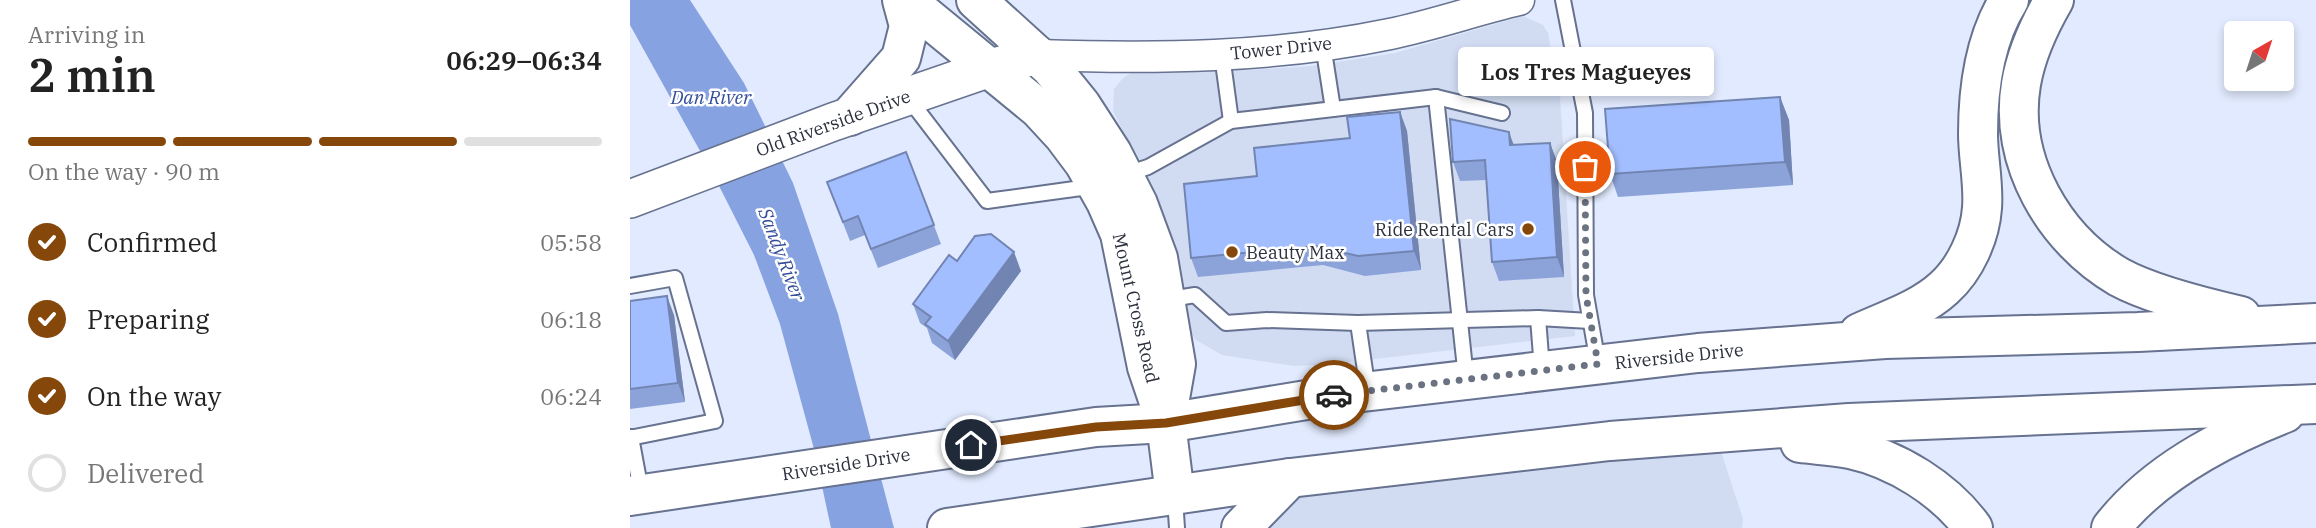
<!DOCTYPE html>
<meta charset="utf-8">
<style>
:root{--surface:#fff;--page:#f6f6f6;--text:#222;--muted:#767676;--line:#e0e0e0;--accent:#86470b}
body{margin:0;font-family:"IBM Plex Serif",serif;background:var(--page);color:var(--text);height:100vh;display:flex;flex-direction:column;font-size:26px;white-space:nowrap}
*{box-sizing:border-box;margin:0}
p{font-size:23px;color:var(--muted)}
.icon{flex:none;width:38px;height:38px;fill:none;stroke:currentColor;stroke-width:2;stroke-linecap:round;stroke-linejoin:round}
.map{position:relative;flex:1;overflow:hidden}
.sheet{display:flex;flex-direction:column;background:var(--surface);width:630px}
.sheet>*{flex:none}
.needle{width:46px;rotate:39deg}
.buttons{position:absolute;left:1594px;top:21px;display:grid;gap:14px}
.buttons a{display:grid;place-items:center;width:70px;height:70px;border-radius:7px;background:var(--surface);box-shadow:0 4px 10px #0003;font-size:35px}
.pin{position:absolute;display:grid;place-items:center;width:60px;height:60px;color:#fff;margin:-30px;border:4px solid #fff;border-radius:50%;box-shadow:0 2px 7px #0007}
.courier{position:absolute;display:grid;place-items:center;width:70px;height:70px;margin:-35px;border:5px solid #86470b;border-radius:50%;background:#fff;color:#222;box-shadow:0 2px 9px #0007}
.bubble{position:absolute;height:49px;border-radius:7px;background:var(--surface);box-shadow:0 4px 10px #0003;font-size:23px;font-weight:600;line-height:49px;text-align:center}
.head em{font-style:normal;font-weight:600}
.head div{display:flex;flex-direction:column-reverse}
.head{display:flex;align-items:center;justify-content:space-between;height:119px;padding:0 28px}
h1{font-size:46px;font-weight:600;line-height:52px}
.bar{display:grid;grid-template-columns:repeat(4,1fr);gap:10px 7px;align-content:center;height:84px;padding:0 28px}
.bar i{height:9px;border-radius:5px;background:var(--line)}
.bar .on{background:var(--accent)}
.bar p{grid-column:span 4}
ol{padding:0 28px;list-style:none}
li{display:flex;align-items:center;gap:21px;height:77px}
li p{margin-inline-start:auto}
li .icon{padding:7px;border-radius:50%;background:var(--accent);color:#fff;stroke-width:4}
li:last-child{color:var(--muted)}
li i{width:38px;height:38px;border:4px solid var(--line);border-radius:50%}
main{display:flex;flex:1;min-height:0}
.map>svg:first-child{display:block}
</style>
<main>
<section class="sheet">
<div class="head"><div><h1>2 min</h1><p>Arriving in</p></div><em>06:29–06:34</em></div>
<div class="bar"><i class="on"></i><i class="on"></i><i class="on"></i><i></i><p>On the way · 90 m</p></div>
<ol>
<li><svg class="icon" aria-label="check" viewBox="0 0 24 24"><path d="M5 12l5 5 9-10"/></svg>Confirmed<p>05:58</p></li>
<li><svg class="icon" aria-label="check" viewBox="0 0 24 24"><path d="M5 12l5 5 9-10"/></svg>Preparing<p>06:18</p></li>
<li><svg class="icon" aria-label="check" viewBox="0 0 24 24"><path d="M5 12l5 5 9-10"/></svg>On the way<p>06:24</p></li>
<li><i></i>Delivered</li>
</ol>
</section>
<div class="map">
<svg width="1686" height="528" viewBox="0 0 1686 528">
<rect width="100%" height="100%" fill="#e1eafe"/>
<!-- built -->
<g fill="#d1dcf2">
<polygon points="893,16 913,25 918,33 930,97 945,336 701,364 664,366 592,355 566,340 558,329 521,188 483,111 484,89 493,78 504,71 619,70 681,66 765,53"/>
<polygon points="1085,433 1113,519 1112,528 609,528 660,478"/>
</g>
<!-- water -->
<polygon fill="#87a2e0" points="0,0 60,0 114,83 163,183 208,314 264,528 201,528 184,449 150,324 124,255 84,176 0,25"/>
<g fill="none" stroke-linecap="round" stroke-linejoin="round">
<!-- service casing -->
<g stroke="#66728f" stroke-width="18">
<g id="service">
<polyline points="933,0 955,113 956,295 968,363"/>
<polyline points="693,45 703,109"/>
<polyline points="592,55 601,121"/>
<polyline points="806,97 836,378"/>
<polyline points="279,99 357,201 466,186"/>
<polyline points="494,175 518,167 601,121 806,97 872,113"/>
<polyline points="0,286 45,278 85,421 0,438"/>
<polyline points="535,300 565,295 596,323 637,320 728,323 908,318 960,321"/>
<polyline points="908,318 912,369"/>
<polyline points="728,323 738,391"/>
<polyline points="1,437 11,491"/>
<polyline points="545,498 547,528"/>
</g>
</g>
<!-- minor casing -->
<g stroke="#66728f" stroke-width="33">
<path id="minor" d="M408,55C525,59 644,58 760,34C804,25 846,10 889,0"/>
</g>
<!-- tertiary casing -->
<g stroke="#66728f" stroke-width="40">
<polyline id="tertiary" points="0,199 203,122 360,68 408,55"/>
</g>
<!-- secondary casing -->
<g stroke="#66728f" stroke-width="42">
<g id="secondary">
<polyline points="276,0 409,109 433,135 454,163 476,202 490,234 517,367 536,423 545,495"/>
<polyline points="346,0 421,68 451,105 482,153 508,204 528,258 546,364 536,421"/>
<polyline points="220,116 271,58 279,26 272,0"/>
</g>
</g>
<!-- primary casing -->
<g stroke="#66728f" stroke-width="42">
<g id="primary">
<path d="M1424,0C1409,26 1396,54 1391,84C1378,161 1424,239 1489,277C1520,294 1576,308 1611,316"/>
<path d="M1229,333C1257,320 1290,310 1314,288C1335,269 1350,237 1352,208C1354,184 1348,158 1348,134C1348,89 1355,38 1379,0"/>
<path d="M1170,443C1186,445 1203,446 1220,449C1266,459 1315,489 1343,528"/>
<polyline points="0,496 466,427 536,423 707,395 1068,353 1255,339 1508,332 1686,323"/>
<polyline points="317,528 660,478 980,441 1219,423 1686,404"/>
<polyline points="611,528 660,478"/>
<path d="M1481,528C1524,473 1591,438 1655,413"/>
</g>
</g>
<!-- service -->
<use href="#service" stroke="#fff" stroke-width="14"/>
<!-- minor -->
<use href="#minor" stroke="#fff" stroke-width="30"/>
<!-- tertiary -->
<use href="#tertiary" stroke="#fff" stroke-width="37"/>
<!-- secondary -->
<use href="#secondary" stroke="#fff" stroke-width="38"/>
<!-- primary -->
<use href="#primary" stroke="#fff" stroke-width="38"/>
</g>
<!-- wall -->
<g fill="#8ca3da">
<polygon points="1150,97 1159,120 1163,185 988,197 980,174"/>
<polygon points="770,112 777,131 791,270 735,276 693,265 568,277 561,258 627,176 720,138"/>
<polygon points="920,143 927,162 934,277 869,281 862,262 856,180 830,181 823,162 884,145"/>
<polygon points="276,152 311,244 248,268 235,235 220,241 197,182"/>
<polygon points="327,261 391,271 325,360 302,343 297,328 290,323 283,304"/>
<polygon points="0,301 44,315 55,402 0,409"/>
</g>
<!-- shaded-wall -->
<g fill="#7285b2">
<polygon points="1150,97 1159,120 1163,185 1155,162"/>
<polygon points="770,112 777,131 791,270 784,251"/>
<polygon points="879,132 886,151 880,145"/>
<polygon points="920,143 927,162 934,277 927,257"/>
<polygon points="384,252 391,271 325,360 318,341"/>
<polygon points="37,296 44,315 55,402 48,383"/>
</g>
<!-- building -->
<g fill="#a3befe" stroke="#7285b2" stroke-width="2">
<polygon points="1150,97 1155,162 980,174 975,109"/>
<polygon points="770,112 784,251 728,256 686,246 561,258 554,184 627,176 624,148 720,138 717,117"/>
<polygon points="820,119 879,132 880,145 920,143 927,257 862,262 855,160 823,162"/>
<polygon points="276,152 304,225 241,249 228,216 213,222 197,182"/>
<polygon points="361,234 384,252 318,341 295,324 301,317 283,304 319,255 327,261 345,236"/>
<polygon points="37,296 48,383 0,389 0,301"/>
</g>
<g fill="none" stroke-linecap="round" stroke-linejoin="round">
<!-- done -->
<polyline stroke="#6b7281" stroke-width="7" stroke-dasharray="0 12.6" points="704,395 968,364 956,295 955,167"/>
<!-- route -->
<polyline stroke="#86470b" stroke-width="9" points="341,445 466,427 536,423 704,395"/>
</g>
<!-- markers -->
<g fill="#86470b" stroke="#fff" stroke-width="2.5">
<circle cx="898" cy="229" r="7"/>
<circle cx="602" cy="252" r="7"/>
</g>
<g text-anchor="middle" dominant-baseline="central" stroke-width="5" stroke-linejoin="round" paint-order="stroke">
<!-- street labels -->
<g font-size="18" fill="#2c313d" stroke="#fff">
<text transform="translate(651 48) rotate(-6)">Tower Drive</text>
<text transform="translate(203 123) rotate(-20)">Old Riverside Drive</text>
<text transform="translate(506 308) rotate(77)">Mount Cross Road</text>
<text transform="translate(1049 356) rotate(-6)">Riverside Drive</text>
<text transform="translate(216 464) rotate(-9)">Riverside Drive</text>
</g>
<!-- poi labels -->
<g font-size="18" fill="#2c313d" stroke="#fff" text-anchor="end">
<text x="884" y="229">Ride Rental Cars</text>
<text x="616" y="252" text-anchor="start">Beauty Max</text>
</g>
<!-- water labels -->
<g font-size="19" font-style="italic" fill="#334d98" stroke="#fff">
<text x="81" y="97">Dan River</text>
<text transform="translate(152 254) rotate(69)">Sandy River</text>
</g>
</g>
</svg>
<div class="buttons">
<a><svg class="needle" viewBox="-14 -14 28 28"><path d="M0-13l5 13h-10z" fill="#e53935"/><path d="M0 13l5-13h-10z" fill="#767676"/></svg></a>
</div>
<div class="pin" style="left:955px;top:167px;background:#ea580c"><svg class="icon" aria-label="bag" viewBox="0 0 24 24"><path d="M5 8h14l-1 12H6zM9 8a3 3 0 0 1 6 0"/></svg></div>
<div class="pin" style="left:341px;top:445px;background:#1f2937"><svg class="icon" aria-label="home" viewBox="0 0 24 24"><path d="M3 11l9-7 9 7M6 9v11h12V9"/></svg></div>
<div class="courier" style="left:704px;top:395px"><svg class="icon" aria-label="car" viewBox="0 0 24 24"><path d="M5 17H2v-5l4-1 3-4h7l3 4 3 1v5h-3M9 17h6M6 11h13"/><circle cx="7" cy="17" r="2"/><circle cx="17" cy="17" r="2"/></svg></div>
<div class="bubble" style="left:828px;top:47px;width:256px">Los Tres Magueyes</div>
</div>
</main>
